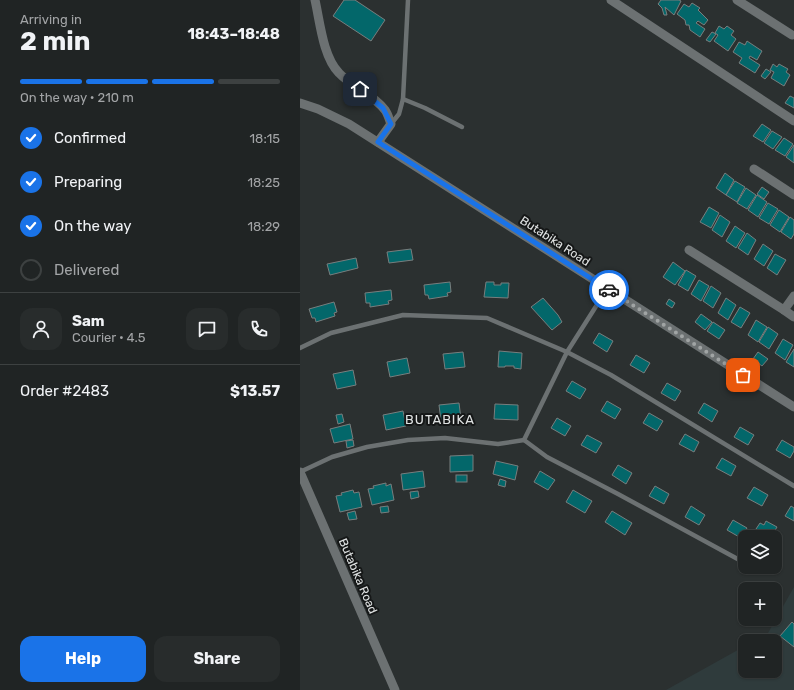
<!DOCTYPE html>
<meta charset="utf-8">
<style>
:root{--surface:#202424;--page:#282c2c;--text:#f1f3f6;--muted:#a2a4a6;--line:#3d4141;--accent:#1a73e8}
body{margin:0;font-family:Rubik,sans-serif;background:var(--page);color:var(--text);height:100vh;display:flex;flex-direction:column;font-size:15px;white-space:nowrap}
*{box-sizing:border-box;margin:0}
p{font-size:13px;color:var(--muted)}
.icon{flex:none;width:22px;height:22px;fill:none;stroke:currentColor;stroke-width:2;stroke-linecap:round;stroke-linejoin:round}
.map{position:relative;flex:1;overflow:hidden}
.sheet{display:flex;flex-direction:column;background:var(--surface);width:300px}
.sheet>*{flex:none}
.tools{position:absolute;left:438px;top:530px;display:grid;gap:8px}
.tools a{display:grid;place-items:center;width:44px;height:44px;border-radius:8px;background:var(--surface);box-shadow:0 1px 3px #0004,0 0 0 1px var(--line);font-size:20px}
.pin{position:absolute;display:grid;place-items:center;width:34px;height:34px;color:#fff;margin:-17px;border-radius:8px;box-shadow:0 2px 6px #0006}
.courier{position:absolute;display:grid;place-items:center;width:40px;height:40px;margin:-20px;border:3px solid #1a73e8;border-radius:50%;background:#fff;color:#222;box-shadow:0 1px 5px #0007}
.head em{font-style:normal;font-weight:700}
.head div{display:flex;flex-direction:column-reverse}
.head{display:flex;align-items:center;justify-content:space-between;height:68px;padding:0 20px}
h1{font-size:26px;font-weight:700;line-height:30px}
.bar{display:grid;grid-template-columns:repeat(4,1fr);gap:6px 4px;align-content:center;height:48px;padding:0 20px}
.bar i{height:5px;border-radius:3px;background:var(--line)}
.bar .selected{background:var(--accent)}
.bar p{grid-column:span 4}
.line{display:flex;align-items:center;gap:10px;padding:0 20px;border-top:1px solid var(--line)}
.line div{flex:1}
.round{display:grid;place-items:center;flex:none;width:42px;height:42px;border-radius:12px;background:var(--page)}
ol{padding:0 20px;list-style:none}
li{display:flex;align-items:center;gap:12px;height:44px}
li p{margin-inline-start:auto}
li .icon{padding:4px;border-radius:50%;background:var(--accent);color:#fff;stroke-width:4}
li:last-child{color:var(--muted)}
li i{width:22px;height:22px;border:2px solid var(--line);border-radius:50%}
.cta{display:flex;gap:8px;margin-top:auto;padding:8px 20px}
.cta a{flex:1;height:46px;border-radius:12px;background:var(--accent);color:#fff;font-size:16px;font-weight:700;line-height:46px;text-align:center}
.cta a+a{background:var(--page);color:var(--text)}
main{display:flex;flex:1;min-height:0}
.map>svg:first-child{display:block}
</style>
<main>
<section class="sheet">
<div class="head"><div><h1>2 min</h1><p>Arriving in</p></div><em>18:43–18:48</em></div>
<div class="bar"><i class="selected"></i><i class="selected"></i><i class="selected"></i><i></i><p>On the way · 210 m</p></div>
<ol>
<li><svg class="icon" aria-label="check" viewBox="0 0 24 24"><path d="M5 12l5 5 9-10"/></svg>Confirmed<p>18:15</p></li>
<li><svg class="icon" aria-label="check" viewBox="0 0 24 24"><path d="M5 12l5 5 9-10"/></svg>Preparing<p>18:25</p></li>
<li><svg class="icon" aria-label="check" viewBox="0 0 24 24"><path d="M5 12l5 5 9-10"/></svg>On the way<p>18:29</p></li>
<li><i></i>Delivered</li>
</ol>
<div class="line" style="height:72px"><a class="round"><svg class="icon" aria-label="person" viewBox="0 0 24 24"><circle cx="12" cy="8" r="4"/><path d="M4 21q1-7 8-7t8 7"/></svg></a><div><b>Sam</b><p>Courier · 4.5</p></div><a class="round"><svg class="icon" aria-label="chat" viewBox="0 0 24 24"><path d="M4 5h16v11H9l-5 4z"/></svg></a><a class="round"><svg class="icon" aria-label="phone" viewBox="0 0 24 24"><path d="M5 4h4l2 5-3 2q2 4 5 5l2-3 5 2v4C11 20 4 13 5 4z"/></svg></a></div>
<div class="line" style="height:52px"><div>Order #2483</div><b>$13.57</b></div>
<div class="cta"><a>Help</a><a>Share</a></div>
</section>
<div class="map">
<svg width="494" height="690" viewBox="0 0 494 690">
<rect width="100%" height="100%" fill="#2b3030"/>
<!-- built -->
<polygon fill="#2f3b3c" points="494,587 494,690 366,690 445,646 445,671 475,671 475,641 453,641 468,633"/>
<!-- building -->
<g fill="#03676a" stroke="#787e7e">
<polygon points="44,0 55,0 85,20 71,41 33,16"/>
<polygon points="361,0 379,0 381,1 374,15 365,7 367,15 364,15 362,8 358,4"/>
<polygon points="392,3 400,8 398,10 408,20 404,25 398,21 396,23 405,29 400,37 390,30 389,25 386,25 385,20 377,14 384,4 389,7"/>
<polygon points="419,26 424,29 427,26 434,31 431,35 436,39 428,51 414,41 418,35 415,33"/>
<polygon points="412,32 416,34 410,42 406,40"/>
<polygon points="447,41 462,51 457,60 450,56 449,58 460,65 455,73 439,63 442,58 433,52 439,42 445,45"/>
<polygon points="473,64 477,67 479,64 488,69 486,72 490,75 484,86 471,78 474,72 470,70"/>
<polygon points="466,69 471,72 465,79 461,76"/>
<polygon points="490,96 494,98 494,108 485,103"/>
<polygon points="462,124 471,130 463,142 453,136"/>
<polygon points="472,131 482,137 473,149 464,143"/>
<polygon points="484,138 493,144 485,156 475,150"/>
<polygon points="494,145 494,163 486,157"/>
<polygon points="425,173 434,180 426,195 416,188"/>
<polygon points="435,181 445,187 437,202 426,195"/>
<polygon points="462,187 469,192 464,199 457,194"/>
<polygon points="446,188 456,195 447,209 437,203"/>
<polygon points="457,195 467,202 458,217 448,210"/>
<polygon points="468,203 478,209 469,224 459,218"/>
<polygon points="409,207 419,213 411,228 400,222"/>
<polygon points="479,210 489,217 480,232 470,225"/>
<polygon points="420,215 430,222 422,237 412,230"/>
<polygon points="490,217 494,220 494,234 491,239 481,232"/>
<polygon points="435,226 445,233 436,248 426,241"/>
<polygon points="447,233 456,240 448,255 438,248"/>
<polygon points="463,244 473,251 464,266 454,259"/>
<polygon points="111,249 113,260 89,263 87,252"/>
<polygon points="475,254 486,260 477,275 467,268"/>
<polygon points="56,258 58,268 30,275 27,264"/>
<polygon points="373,262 385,271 375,285 363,277"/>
<polygon points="386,270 396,276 388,291 378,285"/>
<polygon points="399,280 409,286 401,301 391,294"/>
<polygon points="150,282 151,292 147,293 148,296 129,299 128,295 125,295 124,285"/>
<polygon points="186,282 194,282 194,285 201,285 201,283 209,283 208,298 184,297"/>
<polygon points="411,286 421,293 413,308 403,301"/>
<polygon points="91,290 92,300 88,301 89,304 70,307 70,303 66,303 65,293"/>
<polygon points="243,298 258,315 262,322 252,330 231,307"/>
<polygon points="426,298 436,305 428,320 418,313"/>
<polygon points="369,299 375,303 372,308 366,304"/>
<polygon points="34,302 37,312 34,313 35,316 16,322 15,318 12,318 9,309"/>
<polygon points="440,307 450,313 441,328 431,322"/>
<polygon points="401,314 412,322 405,330 395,322"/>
<polygon points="456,320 467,327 458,342 448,335"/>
<polygon points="413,322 425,330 419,339 407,331"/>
<polygon points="468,327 478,334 469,349 459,342"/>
<polygon points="299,333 313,341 307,352 293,343"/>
<polygon points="483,339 493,345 485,360 475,353"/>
<polygon points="494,349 494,367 486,362"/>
<polygon points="199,351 222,353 221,369 214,368 214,366 205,366 205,367 198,367"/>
<polygon points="163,352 165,367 145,369 143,354"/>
<polygon points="458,352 468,359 462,366 453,359"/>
<polygon points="336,355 350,363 344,373 330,365"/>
<polygon points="107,358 110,373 90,377 87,362"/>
<polygon points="53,370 56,385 37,389 33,374"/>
<polygon points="272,381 286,389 280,399 266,391"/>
<polygon points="367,383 381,391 375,401 361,393"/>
<polygon points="307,401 321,409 315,419 301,411"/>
<polygon points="159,403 161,419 141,421 139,405"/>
<polygon points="404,403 418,411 412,422 398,413"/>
<polygon points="195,404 218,405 218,420 194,419"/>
<polygon points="103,411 106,426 86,430 83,415"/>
<polygon points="349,413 363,421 357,431 343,423"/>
<polygon points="42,414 44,422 38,424 36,415"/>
<polygon points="257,418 271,426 265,436 251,428"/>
<polygon points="50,424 53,439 34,443 30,429"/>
<polygon points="440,427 454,435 448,445 434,437"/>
<polygon points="385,434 399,442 394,452 379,444"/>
<polygon points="287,435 302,443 296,453 281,445"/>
<polygon points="53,440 54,446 47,448 46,441"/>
<polygon points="482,440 494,447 494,451 490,458 476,450"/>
<polygon points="173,455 173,471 150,472 150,456"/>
<polygon points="422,458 436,466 431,476 416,468"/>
<polygon points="196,461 218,466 215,480 193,474"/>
<polygon points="318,465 332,473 326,484 312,475"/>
<polygon points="123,471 125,487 103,490 101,474"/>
<polygon points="240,471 255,480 248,490 234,482"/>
<rect x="156" y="475" width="11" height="7"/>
<polygon points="200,479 206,481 205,487 198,485"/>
<polygon points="86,483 86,486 91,484 94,500 72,505 68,489 74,488 73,486"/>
<polygon points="355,486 369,494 364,504 349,496"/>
<polygon points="454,487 468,495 462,506 447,498"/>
<polygon points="53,490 54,493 59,492 62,507 40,512 36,496 42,495 41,493"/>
<polygon points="273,490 292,501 285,513 266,502"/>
<polygon points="118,491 119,497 111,499 110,492"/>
<polygon points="88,506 89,512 81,513 80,507"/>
<polygon points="391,506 405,515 399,525 385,517"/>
<polygon points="491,506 494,508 494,521 485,516"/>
<polygon points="55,511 57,519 49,520 47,513"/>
<polygon points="312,511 332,523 325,535 305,522"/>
<polygon points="433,520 447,528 441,538 427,530"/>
<polygon points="466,521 477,527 471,537 456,529 460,523 464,525"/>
<polygon points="475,547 482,551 476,561 475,561"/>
<polygon points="492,622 494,624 494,647 480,636"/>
</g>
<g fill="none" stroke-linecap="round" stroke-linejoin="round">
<!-- service -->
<g stroke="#6c7172" stroke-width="4.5">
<polyline points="103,99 125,108 162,127"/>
<polyline points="91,124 99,114 103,99 108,0"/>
<polyline points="0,348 31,333 103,315 187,318 267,352 311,375 494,486"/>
<polyline points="224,440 267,352 307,289"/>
<polyline points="0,472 32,457 67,447 108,440 145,438 198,444 224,440 247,457 318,494 445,563"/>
</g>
<!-- minor -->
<g stroke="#6c7172" stroke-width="9">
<path d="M15,0C20,22 23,57 39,73C52,87 73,94 85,110C88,114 89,119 91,124L78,142"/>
<polyline points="311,0 494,121"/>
<polyline points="437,0 492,35"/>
<polyline points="0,103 18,109 49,124 494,407"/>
<polyline points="454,169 494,195"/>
<polyline points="389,250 484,310"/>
<polyline points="494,296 484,310 494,317"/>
<polyline points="0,472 95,690"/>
</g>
</g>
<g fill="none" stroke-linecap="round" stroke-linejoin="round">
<!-- done -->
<polyline stroke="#a0a4a4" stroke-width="4" stroke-dasharray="0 7.2" points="309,290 443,375"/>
<!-- route -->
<polyline stroke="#1a73e8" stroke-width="5" points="60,89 83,108 91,124 78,142 309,290"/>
</g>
<g text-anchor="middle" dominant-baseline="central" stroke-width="4" stroke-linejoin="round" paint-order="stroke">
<!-- street labels -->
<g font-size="12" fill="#dfe2e2" stroke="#151717">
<text transform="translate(255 241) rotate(33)">Butabika Road</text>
<text transform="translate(58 576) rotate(67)">Butabika Road</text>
</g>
<!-- neighbourhood labels -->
<g font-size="13" letter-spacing="1" fill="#dfe2e2" stroke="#151717">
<text x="140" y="419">BUTABIKA</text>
</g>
</g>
</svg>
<div class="tools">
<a><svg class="icon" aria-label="layers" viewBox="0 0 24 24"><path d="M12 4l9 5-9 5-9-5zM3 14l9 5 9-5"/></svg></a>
<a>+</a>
<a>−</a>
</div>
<div class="pin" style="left:443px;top:375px;background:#ea580c"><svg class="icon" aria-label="bag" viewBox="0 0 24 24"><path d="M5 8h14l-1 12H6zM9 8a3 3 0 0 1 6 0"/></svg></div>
<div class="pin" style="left:60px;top:89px;background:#1f2937"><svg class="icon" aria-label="home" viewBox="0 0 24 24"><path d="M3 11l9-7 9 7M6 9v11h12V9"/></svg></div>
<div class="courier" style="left:309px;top:290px"><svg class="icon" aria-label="car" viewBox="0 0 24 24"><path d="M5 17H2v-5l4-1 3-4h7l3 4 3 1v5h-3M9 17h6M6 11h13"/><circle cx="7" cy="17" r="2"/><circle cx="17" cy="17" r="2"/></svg></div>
</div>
</main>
